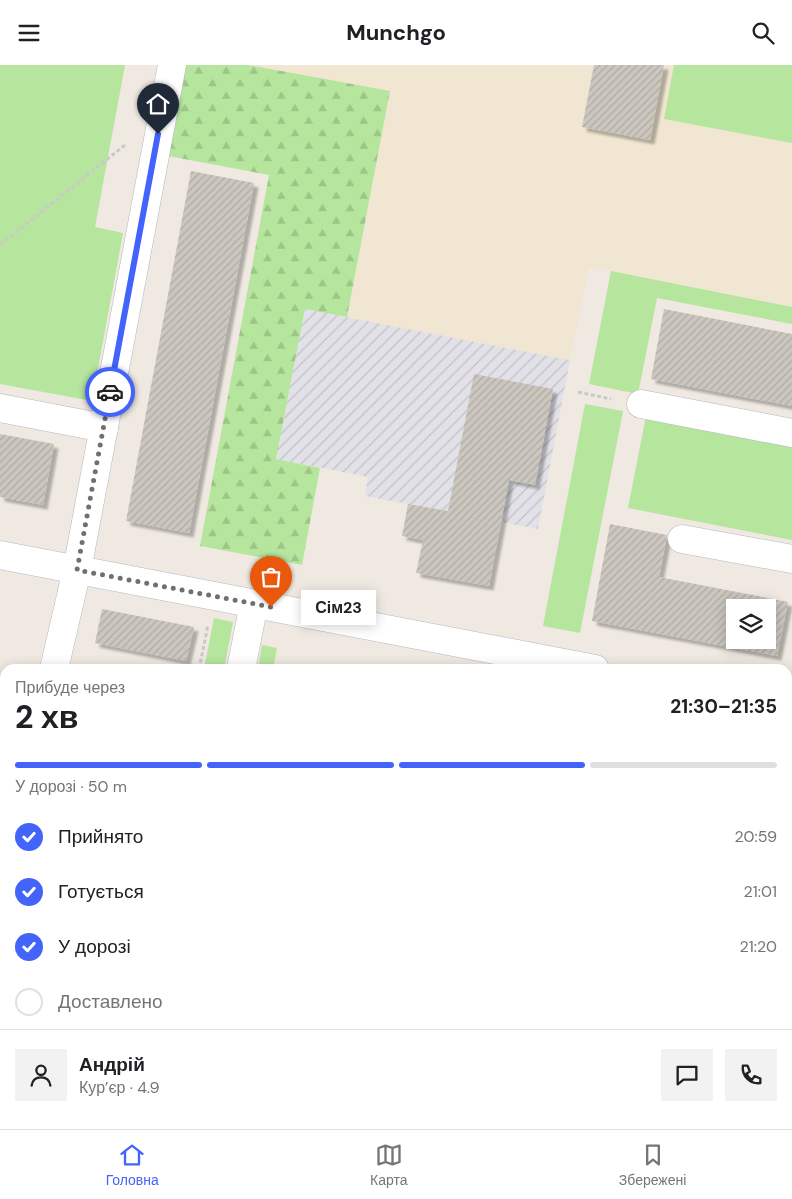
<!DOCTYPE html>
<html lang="uk">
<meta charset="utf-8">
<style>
:root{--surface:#fff;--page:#f2f2f2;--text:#202124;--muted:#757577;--line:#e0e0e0;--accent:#4264fb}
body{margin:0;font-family:"DM Sans",sans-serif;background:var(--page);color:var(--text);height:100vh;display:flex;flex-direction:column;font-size:19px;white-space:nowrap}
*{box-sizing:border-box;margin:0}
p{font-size:16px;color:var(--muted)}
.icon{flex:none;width:28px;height:28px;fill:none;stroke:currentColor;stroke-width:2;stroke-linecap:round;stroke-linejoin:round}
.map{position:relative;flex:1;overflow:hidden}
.panel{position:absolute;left:0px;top:599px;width:792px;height:466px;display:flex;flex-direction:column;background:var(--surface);border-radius:15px 15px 0 0;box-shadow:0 2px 12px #0003}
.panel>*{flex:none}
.buttons{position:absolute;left:726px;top:534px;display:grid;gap:10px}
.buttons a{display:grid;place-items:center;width:50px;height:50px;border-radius:0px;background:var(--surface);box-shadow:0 2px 12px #0003;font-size:25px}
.pin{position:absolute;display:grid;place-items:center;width:42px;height:42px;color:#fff;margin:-51px -21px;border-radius:50% 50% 50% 0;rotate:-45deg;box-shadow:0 0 5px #0007}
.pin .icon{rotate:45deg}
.courier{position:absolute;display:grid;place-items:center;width:50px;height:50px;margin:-25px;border:4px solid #4264fb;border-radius:50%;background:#fff;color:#222;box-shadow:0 1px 6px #0007}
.bubble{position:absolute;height:35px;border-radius:0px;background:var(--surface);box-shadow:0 2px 12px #0003;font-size:16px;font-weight:700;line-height:35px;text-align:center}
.headline em{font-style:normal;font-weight:700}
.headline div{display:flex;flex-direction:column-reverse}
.headline{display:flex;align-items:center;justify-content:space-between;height:85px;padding:0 15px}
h1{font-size:32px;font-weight:700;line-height:38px}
.bar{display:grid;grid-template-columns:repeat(4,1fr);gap:8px 5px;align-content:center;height:60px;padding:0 15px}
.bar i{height:6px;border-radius:4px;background:var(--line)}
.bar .current{background:var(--accent)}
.bar p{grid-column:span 4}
.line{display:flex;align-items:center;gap:12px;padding:0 15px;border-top:1px solid var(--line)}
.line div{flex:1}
.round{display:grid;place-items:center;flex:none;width:52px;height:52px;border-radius:0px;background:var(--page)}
ol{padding:0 15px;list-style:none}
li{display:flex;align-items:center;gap:15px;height:55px}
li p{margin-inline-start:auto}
li .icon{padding:5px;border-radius:50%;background:var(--accent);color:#fff;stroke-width:4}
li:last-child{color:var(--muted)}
li i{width:28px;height:28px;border:2px solid var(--line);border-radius:50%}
header{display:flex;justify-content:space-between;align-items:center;height:65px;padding:0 15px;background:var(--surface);font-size:22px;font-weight:700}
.tabs{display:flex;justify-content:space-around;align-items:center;height:70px;border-top:1px solid var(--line);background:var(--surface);font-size:14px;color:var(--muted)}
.tabs a{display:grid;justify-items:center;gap:2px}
.tabs .current{color:var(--accent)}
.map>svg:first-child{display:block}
</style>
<header><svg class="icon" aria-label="menu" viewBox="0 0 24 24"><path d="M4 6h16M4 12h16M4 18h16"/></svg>Munchgo<svg class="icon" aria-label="search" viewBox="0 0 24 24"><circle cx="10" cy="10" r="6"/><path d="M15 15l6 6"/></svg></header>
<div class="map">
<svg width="792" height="1064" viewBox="0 0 792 1064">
<defs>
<pattern id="industrial-furrows" width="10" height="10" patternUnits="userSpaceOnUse" patternTransform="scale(1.25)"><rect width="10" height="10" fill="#e3e1e8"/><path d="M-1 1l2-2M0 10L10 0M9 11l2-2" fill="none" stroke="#c3c1c7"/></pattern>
<pattern id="forest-firs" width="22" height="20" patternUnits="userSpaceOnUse" patternTransform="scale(1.25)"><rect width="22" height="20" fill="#b6e59e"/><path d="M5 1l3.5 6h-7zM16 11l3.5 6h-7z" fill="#9dc588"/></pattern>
<pattern id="building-hatch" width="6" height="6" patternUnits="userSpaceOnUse" patternTransform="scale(1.25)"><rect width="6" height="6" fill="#cbc7bf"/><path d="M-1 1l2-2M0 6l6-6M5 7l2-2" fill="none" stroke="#afaba4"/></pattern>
<filter id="shadow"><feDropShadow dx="4.5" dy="4.5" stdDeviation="1" flood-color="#0004"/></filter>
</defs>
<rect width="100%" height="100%" fill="#efe9e1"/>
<!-- industrial -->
<polygon fill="url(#industrial-furrows)" points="305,244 570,295 538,464 365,431 368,412 276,394"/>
<!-- education -->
<polygon fill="#f0e6d1" points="248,0 792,0 792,242 589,202 570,295 347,252 390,27"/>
<!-- grass -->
<g fill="#b6e59e">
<polygon points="0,0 125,0 95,162 123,168 92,336 0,319"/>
<polygon points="674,0 792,0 792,78 664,54"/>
<polygon points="611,206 792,242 792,259 657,233 638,329 589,319"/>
<polygon points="585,339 623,346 580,568 543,561"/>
<polygon points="646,351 792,379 792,475 628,443"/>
<polygon points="214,553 233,557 224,604 204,604"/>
<polygon points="262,580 277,583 273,604 258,604"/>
</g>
<!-- forest -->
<g fill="url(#forest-firs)">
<polygon points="180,0 248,0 390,26 347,252 305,244 276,394 320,403 302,500 200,481 269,110 163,90"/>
<polygon points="568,1060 714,1060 713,1064 567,1064"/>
</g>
<!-- building -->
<g fill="url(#building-hatch)" fill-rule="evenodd" filter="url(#shadow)">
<polygon points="594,0 664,0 650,75 582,62"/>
<polygon points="191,106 254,118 189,468 126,456"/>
<polygon points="664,244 792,269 792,341 651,314"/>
<polygon points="474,309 553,324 535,420 509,415 489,521 416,508 423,475 402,471 408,439 448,446"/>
<polygon points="0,369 54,379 43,440 0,432"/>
<path d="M610,459L667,470L659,512L788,537L777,591L592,556ZM735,542H768V575H735Z"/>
<polygon points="102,544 194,562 186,596 95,578"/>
</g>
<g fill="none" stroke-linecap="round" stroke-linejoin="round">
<!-- minor casing -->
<g stroke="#b4b7c1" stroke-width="29">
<g id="minor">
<polyline points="641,339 792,368"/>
<polyline points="0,343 104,363"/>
<polyline points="682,474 792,494"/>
<polyline points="0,490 595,604"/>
<polyline points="54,604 77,505 172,0"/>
<polyline points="241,604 254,539"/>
<polyline points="788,640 792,641"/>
<polyline points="0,835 5,813"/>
<polyline points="788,994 792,995"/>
<polyline points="150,1064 151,1060"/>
<polyline points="557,1064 558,1060"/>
<polyline points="726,1064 727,1060"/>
</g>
</g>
<!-- path -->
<g stroke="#c9c9c9" stroke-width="3" stroke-dasharray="4 2.5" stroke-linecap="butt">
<polyline points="0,180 125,80"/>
<polyline points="578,327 611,334"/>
<polyline points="199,604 208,560"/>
<polyline points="110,1064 111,1060"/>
</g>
<!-- minor -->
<use href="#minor" stroke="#fff" stroke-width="28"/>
</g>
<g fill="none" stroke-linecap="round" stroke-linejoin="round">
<!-- done -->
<polyline stroke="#726f6d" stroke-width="5" stroke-dasharray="0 9" points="110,327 77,505 271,542"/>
<!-- route -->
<polyline stroke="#4264fb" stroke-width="6" points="110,327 158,69"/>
</g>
</svg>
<div class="buttons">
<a><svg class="icon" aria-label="layers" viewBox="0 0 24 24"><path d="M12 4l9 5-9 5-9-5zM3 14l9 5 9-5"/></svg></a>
</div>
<div class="pin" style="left:271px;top:542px;background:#ea580c"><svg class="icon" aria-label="bag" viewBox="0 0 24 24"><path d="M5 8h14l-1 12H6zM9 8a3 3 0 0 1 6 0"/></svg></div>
<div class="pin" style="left:158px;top:69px;background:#1f2937"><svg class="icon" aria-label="home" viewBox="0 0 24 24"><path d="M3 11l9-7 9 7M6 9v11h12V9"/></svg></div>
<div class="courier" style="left:110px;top:327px"><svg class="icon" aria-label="car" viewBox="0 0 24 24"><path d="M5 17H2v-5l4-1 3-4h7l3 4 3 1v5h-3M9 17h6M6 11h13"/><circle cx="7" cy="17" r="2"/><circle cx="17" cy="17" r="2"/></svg></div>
<div class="bubble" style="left:301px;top:525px;width:75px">Сім23</div>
<section class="panel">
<div class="headline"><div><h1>2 хв</h1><p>Прибуде через</p></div><em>21:30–21:35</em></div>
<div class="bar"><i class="current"></i><i class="current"></i><i class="current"></i><i></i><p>У дорозі · 50 m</p></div>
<ol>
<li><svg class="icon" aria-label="check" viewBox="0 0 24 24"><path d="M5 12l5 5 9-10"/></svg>Прийнято<p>20:59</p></li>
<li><svg class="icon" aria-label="check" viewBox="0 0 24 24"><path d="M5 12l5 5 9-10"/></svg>Готується<p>21:01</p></li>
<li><svg class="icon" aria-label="check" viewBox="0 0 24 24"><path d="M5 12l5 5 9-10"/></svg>У дорозі<p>21:20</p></li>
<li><i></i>Доставлено</li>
</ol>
<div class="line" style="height:90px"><a class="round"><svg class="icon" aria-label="person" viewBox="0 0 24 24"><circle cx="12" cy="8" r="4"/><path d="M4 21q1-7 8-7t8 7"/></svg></a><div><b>Андрій</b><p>Кур’єр · 4.9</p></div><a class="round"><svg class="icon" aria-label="chat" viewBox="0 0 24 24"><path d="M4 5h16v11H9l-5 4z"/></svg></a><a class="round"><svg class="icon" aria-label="phone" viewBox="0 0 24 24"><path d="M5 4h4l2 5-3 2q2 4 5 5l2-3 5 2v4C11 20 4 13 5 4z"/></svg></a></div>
</section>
</div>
<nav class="tabs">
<a class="current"><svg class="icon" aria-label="home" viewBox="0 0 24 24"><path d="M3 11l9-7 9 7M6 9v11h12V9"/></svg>Головна</a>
<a><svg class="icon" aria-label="map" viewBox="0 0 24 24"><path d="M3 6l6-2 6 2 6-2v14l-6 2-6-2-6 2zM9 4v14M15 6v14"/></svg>Карта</a>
<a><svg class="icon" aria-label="saved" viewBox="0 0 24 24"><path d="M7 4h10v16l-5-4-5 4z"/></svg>Збережені</a>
</nav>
